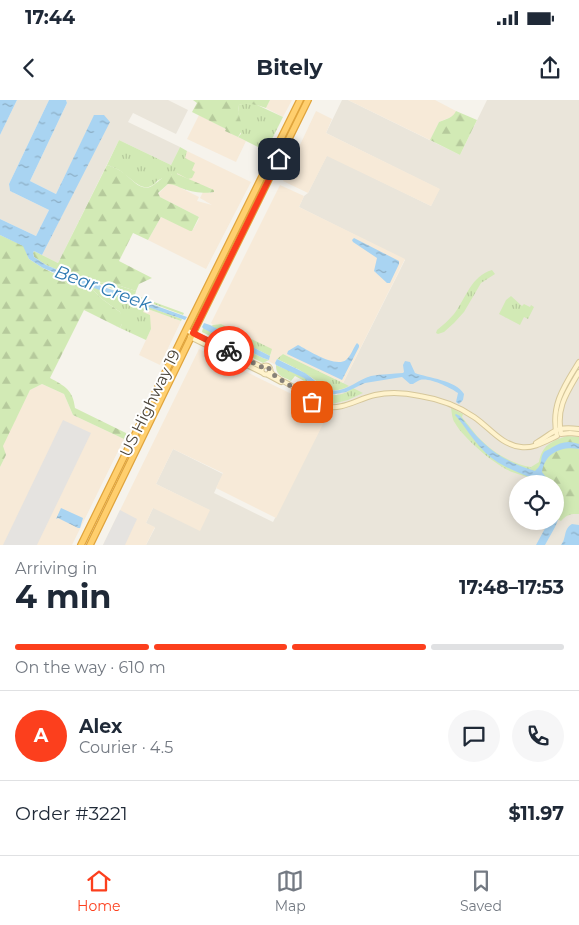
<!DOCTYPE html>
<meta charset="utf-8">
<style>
:root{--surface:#fff;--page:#f6f6f7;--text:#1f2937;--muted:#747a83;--line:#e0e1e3;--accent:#fc3f1d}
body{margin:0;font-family:Montserrat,sans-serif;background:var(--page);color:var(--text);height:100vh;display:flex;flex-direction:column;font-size:19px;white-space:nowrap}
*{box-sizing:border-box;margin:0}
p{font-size:16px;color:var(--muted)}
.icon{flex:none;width:28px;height:28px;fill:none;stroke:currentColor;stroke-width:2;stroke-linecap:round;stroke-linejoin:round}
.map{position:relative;height:445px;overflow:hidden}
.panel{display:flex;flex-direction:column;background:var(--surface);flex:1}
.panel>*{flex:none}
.controls{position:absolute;left:509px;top:375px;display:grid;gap:10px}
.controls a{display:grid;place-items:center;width:55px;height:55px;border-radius:50%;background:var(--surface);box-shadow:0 2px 12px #0003;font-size:25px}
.pin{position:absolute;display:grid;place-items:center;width:42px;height:42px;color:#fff;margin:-21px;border-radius:10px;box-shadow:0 2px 8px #0006}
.courier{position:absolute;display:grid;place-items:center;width:50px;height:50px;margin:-25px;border:4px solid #fc3f1d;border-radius:50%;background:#fff;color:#222;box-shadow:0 1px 6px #0007}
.overview em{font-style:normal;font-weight:700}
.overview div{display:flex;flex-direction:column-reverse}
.overview{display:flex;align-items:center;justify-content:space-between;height:85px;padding:0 15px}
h1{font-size:32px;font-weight:700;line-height:38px}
.bar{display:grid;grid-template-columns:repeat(4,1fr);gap:8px 5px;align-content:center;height:60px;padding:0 15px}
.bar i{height:6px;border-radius:4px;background:var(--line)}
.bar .on{background:var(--accent)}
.bar p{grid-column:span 4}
.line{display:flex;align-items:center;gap:12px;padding:0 15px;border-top:1px solid var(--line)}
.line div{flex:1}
.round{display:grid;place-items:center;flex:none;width:52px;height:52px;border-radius:26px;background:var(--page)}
.status{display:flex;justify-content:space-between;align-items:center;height:35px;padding:0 25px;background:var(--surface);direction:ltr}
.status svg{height:14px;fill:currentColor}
header{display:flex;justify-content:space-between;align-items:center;height:65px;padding:0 15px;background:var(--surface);font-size:22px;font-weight:700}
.dock{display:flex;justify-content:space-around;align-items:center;height:70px;border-top:1px solid var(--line);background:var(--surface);font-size:14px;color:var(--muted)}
.dock a{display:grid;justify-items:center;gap:2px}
.dock .on{color:var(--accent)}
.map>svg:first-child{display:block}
</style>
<div class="status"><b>17:44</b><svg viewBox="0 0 49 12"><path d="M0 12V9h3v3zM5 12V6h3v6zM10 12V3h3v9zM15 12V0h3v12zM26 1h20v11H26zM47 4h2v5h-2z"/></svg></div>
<header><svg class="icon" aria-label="back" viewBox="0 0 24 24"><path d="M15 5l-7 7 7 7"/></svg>Bitely<svg class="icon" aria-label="share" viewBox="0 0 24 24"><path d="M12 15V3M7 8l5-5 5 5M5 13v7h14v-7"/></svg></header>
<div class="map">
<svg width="579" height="445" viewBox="0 0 579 445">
<defs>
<pattern id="grass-tufts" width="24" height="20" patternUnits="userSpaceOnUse" patternTransform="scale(1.25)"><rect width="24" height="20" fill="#d2eab5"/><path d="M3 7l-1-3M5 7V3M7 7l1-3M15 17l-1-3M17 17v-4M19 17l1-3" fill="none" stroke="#b6ca9c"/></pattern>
<pattern id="forest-firs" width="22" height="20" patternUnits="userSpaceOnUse" patternTransform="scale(1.25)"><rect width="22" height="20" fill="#d2eab5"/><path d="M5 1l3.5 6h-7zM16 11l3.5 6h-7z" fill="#b6ca9c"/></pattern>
<pattern id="water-ripples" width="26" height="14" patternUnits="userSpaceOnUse" patternTransform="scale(1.25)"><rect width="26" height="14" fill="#a9d4f2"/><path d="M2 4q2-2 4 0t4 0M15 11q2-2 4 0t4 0" fill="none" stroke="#8caec5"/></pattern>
</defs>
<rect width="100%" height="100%" fill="#f6f3ec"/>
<!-- residential -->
<g fill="#eae5da" fill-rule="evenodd">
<polygon points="17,0 49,0 9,84 10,91 49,110 36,136 0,119 0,35"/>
<polygon points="66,0 168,0 188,10 176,34 133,13 128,22 180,47 171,65 119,40 58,163 42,155 109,22 94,16 56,94 30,81 67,3"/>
<path d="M342,0H348L460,55L487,0H579V445H146L155,428L146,423L153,408L209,410L156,384L173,349L223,374L214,393L273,422L405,160L299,107L304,96L308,93L327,55L431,106L439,89L326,33ZM518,384H555V421H518Z"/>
</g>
<!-- commercial -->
<g fill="#f7ead8">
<polygon points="270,0 292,0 283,17 266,8"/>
<polygon points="348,0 435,0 456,11 454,15 451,17 439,22 430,40"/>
<polygon points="316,11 332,19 326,33 440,89 431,106 327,56 308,93 283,81"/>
<polygon points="199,15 226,29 226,31 246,41 236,62 187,39"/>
<polygon points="187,51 251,82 206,169 148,140 161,117 192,131 198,121 199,117 197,116 160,97 158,94 168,84 171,83 199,97 197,101 212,105 200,98 203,92 212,93 210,88 203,86 177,74"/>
<polygon points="280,85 304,96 299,107 405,159 343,283 283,254 277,259 275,263 276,265 268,261 271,254 221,224 213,225 211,223"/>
<polygon points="145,208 181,221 160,265 139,255 151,229 143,212"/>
<polygon points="199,249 329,312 276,418 216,388 223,373 173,349 156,384 210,410 200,431 153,408 146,423 155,427 146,445 103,445"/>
<polygon points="42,284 64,294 73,315 124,339 72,445 0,445 0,367 6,355 2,346 30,290"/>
</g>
<!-- grass -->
<g fill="url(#grass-tufts)">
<polygon points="245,3 255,4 283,17 266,51 238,37 241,34 238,12 239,5"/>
<path d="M119,40L171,65L180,47L187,51L185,58L195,63L192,70L195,72L192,78L188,79L175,72C170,77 163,77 157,81C155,83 154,85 151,86C141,91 132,79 124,74C119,69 113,67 107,65Z"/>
<path d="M492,170L495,174L481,183L464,212L454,223L444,232L438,234L436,233L437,230C443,225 449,220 454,214C466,198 471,176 492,170Z"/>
<polygon points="95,182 111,183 136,191 135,195 184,213 183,215"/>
<polygon points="88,185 182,219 181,221 145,208 143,212 150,215 151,229 146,240 120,228 122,224 120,212 102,199"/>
<polygon points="511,196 522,206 524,204 530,207 531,205 534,207 528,219 524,217 520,225 499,214 506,200"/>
<polygon points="221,224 272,249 270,256 211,226 213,225"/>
<polygon points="203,228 263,258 269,260 263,263 202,232"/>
<path d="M283,254L343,283L349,286C328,297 323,284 306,274C297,268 287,264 277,259Z"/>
<path d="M276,265C285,269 296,273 305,278C322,289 332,304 353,288L363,293L348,300L332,304L313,297L317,291L308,283L295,276L291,281C282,276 276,276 276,265Z"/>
<path d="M451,308L463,314L462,317C467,323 472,330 477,336C491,351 511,364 531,367L527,377C522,375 517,374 512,372C495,365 464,339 455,323C452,319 452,313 451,308Z"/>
</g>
<!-- forest -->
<g fill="url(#forest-firs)">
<path d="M193,0H270L266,8C257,5 249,2 239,5L238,12L243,29L238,37L225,31L226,29L192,12L197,3Z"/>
<path d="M456,11L477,20L460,55L430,40L439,22C446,19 453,18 456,11Z"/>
<path d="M107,65C114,67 120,70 125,74C132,80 140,90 150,87C155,85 161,78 167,75H171L177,68H179L177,74L214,90V92C206,94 192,92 184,89C178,87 174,84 168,84L158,93L160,97L199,117L192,131H190L161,117L148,140L133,133L119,161L152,178L139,184L136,191L111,183L95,182L68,174L46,165L34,157L33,153L34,151L58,163Z"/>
<path d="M0,135L24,146L29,159L43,168L57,175L88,185L102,199L120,212L123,218L122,224L120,228L84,210L50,278C65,286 73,290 75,308L126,333V337L124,339L73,315L64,294L42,284L30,290L3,346L6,355L0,367Z"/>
<path d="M567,336L579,337V414C571,414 567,414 561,421L555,418V384H542L527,377L531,367L539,362C542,345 552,341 567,336Z"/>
</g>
<!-- parking -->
<g fill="#e5e3e0">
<polygon points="63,320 91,333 37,445 3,445"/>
<polygon points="120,410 137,419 125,445 103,445"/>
</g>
<!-- water -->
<g fill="url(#water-ripples)">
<polygon points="0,0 17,0 0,35"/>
<polygon points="49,0 66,0 67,3 30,81 56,94 94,15 104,15 110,22 42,155 34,151 33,153 34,157 46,165 68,174 187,217 185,220 74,181 43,168 29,159 23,146 0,135 0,119 36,136 49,110 10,91 9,84"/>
<polygon points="354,138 399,161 399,164 390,183 387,183 374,171 377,158 353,142 352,140"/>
<polygon points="204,223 210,225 270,256 269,260 263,258 204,229 202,227"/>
<path d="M357,243L359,245V247L342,280L287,254L288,251L298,245C308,250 335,268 346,260C351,256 353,248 357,243Z"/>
<path d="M277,259C286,264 296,268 305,273C314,278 321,289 331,290C346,293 358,279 371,276C382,274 393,274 403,273L404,272L403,265L405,261L410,262L415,273C428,278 456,280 464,294L463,300L459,304L456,302L458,293C451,288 429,277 420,280C417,281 415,283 413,284H410L402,277L365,283L346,292L330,295L321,291L304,278L276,265L275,263Z"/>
<path d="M456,314L460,316C483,346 499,360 535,371C544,363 539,359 544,352C545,351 550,349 551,348C561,342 568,340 579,344V349C561,346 545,353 542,372L551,384C542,384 538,380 529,377C512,370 494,363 482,349C472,339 465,326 455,315Z"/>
<path d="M555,393C565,416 556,425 545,445H536L549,421H555Z"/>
<polygon points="61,408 83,418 80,428 78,428 58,418 56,419"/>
<path d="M572,424L579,425V445H561C567,438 563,429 572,424Z"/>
</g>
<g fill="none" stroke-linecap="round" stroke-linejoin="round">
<!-- secondary casing -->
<g stroke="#d6c79b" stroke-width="6">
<g id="secondary">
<polyline points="186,230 262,267"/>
<polyline points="190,237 261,272"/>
<circle cx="266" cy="270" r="4.5"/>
<path d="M270,271C275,279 287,282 295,288C305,294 312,303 324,306C342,311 357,299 375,295C389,292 406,293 420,296C439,299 458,306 474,317C489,327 501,345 521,347C533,349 546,341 557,336C550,306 564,286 579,262"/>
<path d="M579,272C566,294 556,308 561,334L570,333L579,334"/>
<polyline points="268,275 281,282"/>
<path d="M536,343C555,332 554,326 579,329"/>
</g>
</g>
<!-- highway casing -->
<g stroke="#e0a43c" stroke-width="8">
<g id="highway">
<polyline points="81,445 184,234 300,0"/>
<polyline points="90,445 192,235 308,0"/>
</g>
</g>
<!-- secondary -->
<use href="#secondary" stroke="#fff3cd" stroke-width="4"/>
<!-- highway -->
<use href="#highway" stroke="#ffcf6e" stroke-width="5.5"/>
</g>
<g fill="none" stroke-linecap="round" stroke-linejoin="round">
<!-- done -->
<polyline stroke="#878178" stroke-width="5" stroke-dasharray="0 9" points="229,251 262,267 267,266 275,276 294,288 312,302"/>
<!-- route -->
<polyline stroke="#fc3f1d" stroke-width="6" points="229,251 193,233 279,59"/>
</g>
<g text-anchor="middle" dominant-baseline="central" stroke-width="4" stroke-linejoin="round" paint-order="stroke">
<!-- street labels -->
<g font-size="16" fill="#4b4439" stroke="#fff">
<text transform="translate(150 303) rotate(-64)">US Highway 19</text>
</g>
<!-- water labels -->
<g font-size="18" font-style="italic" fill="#2e7ab2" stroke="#fff">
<text transform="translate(103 188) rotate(20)">Bear Creek</text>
</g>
</g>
</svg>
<div class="controls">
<a><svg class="icon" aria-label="locate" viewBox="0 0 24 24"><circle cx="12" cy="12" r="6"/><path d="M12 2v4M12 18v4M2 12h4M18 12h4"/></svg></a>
</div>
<div class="pin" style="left:312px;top:302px;background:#ea580c"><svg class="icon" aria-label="bag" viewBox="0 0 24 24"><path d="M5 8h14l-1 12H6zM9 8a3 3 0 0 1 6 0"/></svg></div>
<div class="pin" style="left:279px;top:59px;background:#1f2937"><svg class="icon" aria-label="home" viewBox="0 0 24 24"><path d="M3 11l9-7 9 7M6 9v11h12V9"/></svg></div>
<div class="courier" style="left:229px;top:251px"><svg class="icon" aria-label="bike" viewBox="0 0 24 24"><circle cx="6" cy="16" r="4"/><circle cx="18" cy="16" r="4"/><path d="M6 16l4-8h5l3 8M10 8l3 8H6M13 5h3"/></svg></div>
</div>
<section class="panel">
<div class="overview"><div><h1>4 min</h1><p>Arriving in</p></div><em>17:48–17:53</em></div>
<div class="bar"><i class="on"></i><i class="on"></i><i class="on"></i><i></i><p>On the way · 610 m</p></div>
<div class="line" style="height:90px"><b class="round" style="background:var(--accent);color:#fff">A</b><div><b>Alex</b><p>Courier · 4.5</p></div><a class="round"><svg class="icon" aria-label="chat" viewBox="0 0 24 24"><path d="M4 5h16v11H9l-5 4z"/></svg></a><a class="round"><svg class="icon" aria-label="phone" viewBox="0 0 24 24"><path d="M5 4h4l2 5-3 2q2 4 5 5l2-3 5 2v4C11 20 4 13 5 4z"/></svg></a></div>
<div class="line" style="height:65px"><div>Order #3221</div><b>$11.97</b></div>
</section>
<nav class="dock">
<a class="on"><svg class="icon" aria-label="home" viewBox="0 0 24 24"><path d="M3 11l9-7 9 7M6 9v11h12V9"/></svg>Home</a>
<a><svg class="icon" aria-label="map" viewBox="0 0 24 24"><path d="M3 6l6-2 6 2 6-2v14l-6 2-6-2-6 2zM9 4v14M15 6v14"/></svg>Map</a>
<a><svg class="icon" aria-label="saved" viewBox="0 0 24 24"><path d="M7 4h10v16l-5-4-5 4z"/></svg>Saved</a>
</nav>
